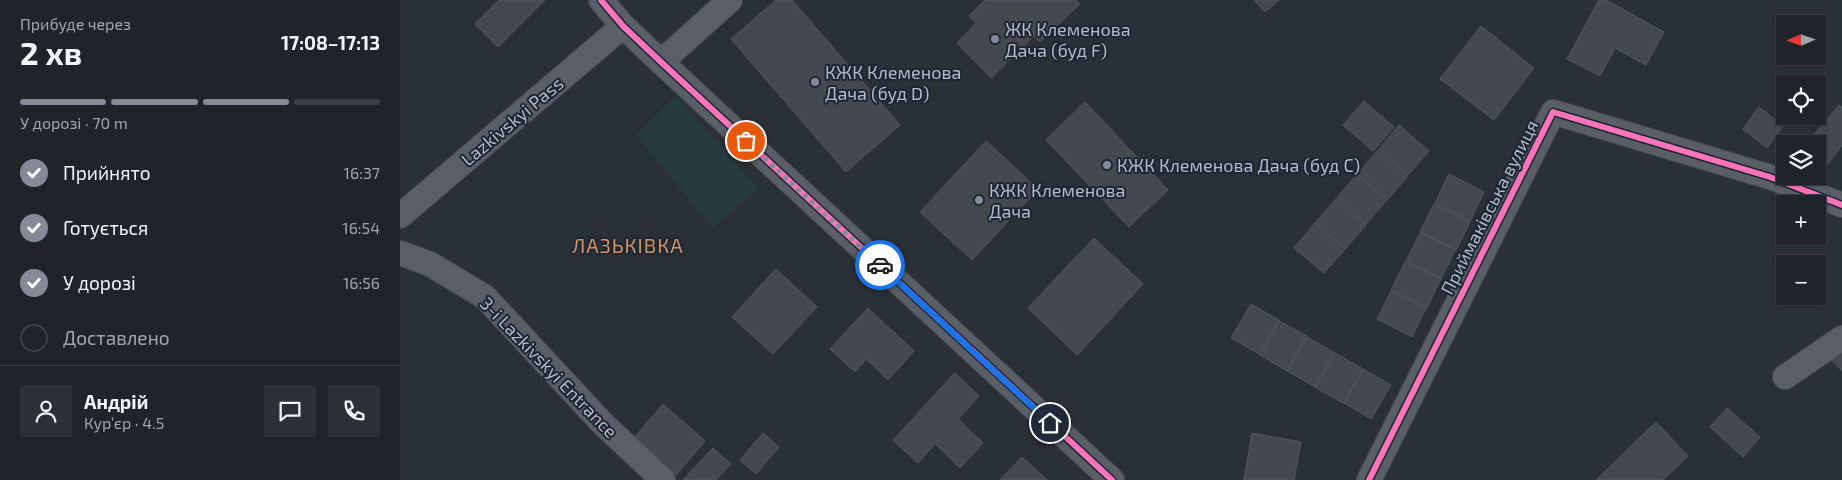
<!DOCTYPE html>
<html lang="uk">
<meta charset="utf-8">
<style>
:root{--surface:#20242a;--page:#2d3036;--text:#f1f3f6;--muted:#a2a4a8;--line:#3d4147;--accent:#848b96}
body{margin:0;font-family:"Exo 2",sans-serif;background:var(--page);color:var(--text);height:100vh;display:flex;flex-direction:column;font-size:19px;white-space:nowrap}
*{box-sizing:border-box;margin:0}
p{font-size:16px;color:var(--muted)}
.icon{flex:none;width:28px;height:28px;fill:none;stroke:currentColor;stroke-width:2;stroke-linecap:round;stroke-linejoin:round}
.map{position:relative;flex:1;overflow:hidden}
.panel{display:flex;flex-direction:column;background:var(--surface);width:400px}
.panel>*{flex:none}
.needle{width:32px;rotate:268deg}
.tools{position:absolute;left:1376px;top:15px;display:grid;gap:10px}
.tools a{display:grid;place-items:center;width:50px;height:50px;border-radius:0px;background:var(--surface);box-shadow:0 1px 4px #0004,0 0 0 1px var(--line);font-size:25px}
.pin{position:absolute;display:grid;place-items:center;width:42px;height:42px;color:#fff;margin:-21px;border:2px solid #fff;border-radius:50%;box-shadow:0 1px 5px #0007}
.courier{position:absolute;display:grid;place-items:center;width:50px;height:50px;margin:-25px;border:4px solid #1a73e8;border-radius:50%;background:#fff;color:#222;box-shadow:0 1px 6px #0007}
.headline em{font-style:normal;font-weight:700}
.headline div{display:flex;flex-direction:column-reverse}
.headline{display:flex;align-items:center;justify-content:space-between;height:85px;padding:0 20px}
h1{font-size:32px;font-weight:700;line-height:38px}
.bar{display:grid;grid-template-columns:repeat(4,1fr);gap:8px 5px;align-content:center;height:60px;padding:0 20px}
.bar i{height:6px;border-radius:4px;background:var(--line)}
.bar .selected{background:var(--accent)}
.bar p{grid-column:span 4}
.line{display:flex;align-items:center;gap:12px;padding:0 20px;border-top:1px solid var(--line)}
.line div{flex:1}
.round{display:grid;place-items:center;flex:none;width:52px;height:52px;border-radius:0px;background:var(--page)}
ol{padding:0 20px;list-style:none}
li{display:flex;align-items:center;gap:15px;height:55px}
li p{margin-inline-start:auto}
li .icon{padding:5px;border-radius:50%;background:var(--accent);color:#fff;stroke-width:4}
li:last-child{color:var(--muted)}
li i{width:28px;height:28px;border:2px solid var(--line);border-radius:50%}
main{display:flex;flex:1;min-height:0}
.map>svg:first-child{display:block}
</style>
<main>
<section class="panel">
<div class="headline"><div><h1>2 хв</h1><p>Прибуде через</p></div><em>17:08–17:13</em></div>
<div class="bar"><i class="selected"></i><i class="selected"></i><i class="selected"></i><i></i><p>У дорозі · 70 m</p></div>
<ol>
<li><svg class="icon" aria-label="check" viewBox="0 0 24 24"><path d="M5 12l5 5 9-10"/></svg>Прийнято<p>16:37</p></li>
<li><svg class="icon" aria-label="check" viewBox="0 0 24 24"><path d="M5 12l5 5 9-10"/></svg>Готується<p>16:54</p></li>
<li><svg class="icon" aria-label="check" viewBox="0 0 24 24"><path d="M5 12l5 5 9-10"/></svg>У дорозі<p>16:56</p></li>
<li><i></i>Доставлено</li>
</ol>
<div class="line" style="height:90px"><a class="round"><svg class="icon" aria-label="person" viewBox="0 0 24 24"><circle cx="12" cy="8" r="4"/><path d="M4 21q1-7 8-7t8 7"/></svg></a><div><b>Андрій</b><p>Кур’єр · 4.5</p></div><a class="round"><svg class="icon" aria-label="chat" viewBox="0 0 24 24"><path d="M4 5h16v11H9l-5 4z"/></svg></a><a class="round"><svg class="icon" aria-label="phone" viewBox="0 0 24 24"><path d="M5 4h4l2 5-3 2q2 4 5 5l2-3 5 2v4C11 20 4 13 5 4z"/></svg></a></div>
</section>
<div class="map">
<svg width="1442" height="480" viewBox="0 0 1442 480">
<rect width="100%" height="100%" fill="#2a3038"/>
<!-- green -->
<polygon fill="#273a3e" points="276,96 358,189 313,228 236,135"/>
<!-- building -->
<g fill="#444950" stroke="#52575f">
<polygon points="99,0 145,0 98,47 75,24"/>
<polygon points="376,0 392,0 500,125 446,172 331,39"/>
<polygon points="585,0 676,0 680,4 640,42 634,36 591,78 557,43 576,23 569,16"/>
<polygon points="854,0 879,0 865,12"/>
<polygon points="1199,0 1206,0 1264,32 1246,65 1215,48 1200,76 1167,59"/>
<polygon points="1081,26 1134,68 1094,120 1040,79"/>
<polygon points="964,101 994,127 973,151 943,125"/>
<polygon points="685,102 768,190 729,227 646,140"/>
<polygon points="1439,105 1442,107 1442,145 1427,165 1418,159 1418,144 1406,144"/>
<polygon points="1359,107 1383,126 1367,148 1343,129"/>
<polygon points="999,125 1029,151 1008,175 979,149"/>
<polygon points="586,141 638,189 572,260 520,212"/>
<polygon points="978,150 1008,176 987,200 958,174"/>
<polygon points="957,174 987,200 966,224 937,198"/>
<polygon points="1049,174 1084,192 1070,221 1035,203"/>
<polygon points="936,199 966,225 945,249 915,223"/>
<polygon points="1034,204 1070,222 1056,250 1020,232"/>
<polygon points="915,223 945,249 924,273 894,248"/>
<polygon points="1020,233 1055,250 1041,279 1006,261"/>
<polygon points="694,238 743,284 677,355 628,308"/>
<polygon points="1005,262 1041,279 1027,308 991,290"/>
<polygon points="376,269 417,307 373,354 332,317"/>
<polygon points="991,291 1026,308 1012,337 977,319"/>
<polygon points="851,304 879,320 859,354 831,338"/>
<polygon points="468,308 514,351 488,380 466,359 455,372 430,349"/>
<polygon points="879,321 907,336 887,371 860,355"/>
<polygon points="907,337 935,353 915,387 887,371"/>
<polygon points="1442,349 1442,371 1431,359"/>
<polygon points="935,353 963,369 943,403 915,387"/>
<polygon points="963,369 991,385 971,419 944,403"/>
<polygon points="555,373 579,396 558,419 583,443 560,468 535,444 518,463 493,440"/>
<polygon points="263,404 305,441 276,475 234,438"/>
<polygon points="1327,408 1360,437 1343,457 1310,427"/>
<polygon points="1256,422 1288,456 1263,480 1196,480"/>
<polygon points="363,433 379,447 356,474 340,460"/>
<polygon points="852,433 901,442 894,480 844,480"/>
<polygon points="313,448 331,464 316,480 283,480"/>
<polygon points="622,457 647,480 600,480"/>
</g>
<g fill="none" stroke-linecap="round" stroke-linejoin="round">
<!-- street casing -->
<g stroke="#484c53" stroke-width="26">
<g id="street">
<polyline points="201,0 223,26 261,62 712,480"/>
<polyline points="261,62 330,0"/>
<polyline points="0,216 223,26"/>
<polyline points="0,253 30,264 85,297 203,424 263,480"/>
<polyline points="1385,377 1442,338"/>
<polyline points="969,480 1153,112 1370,177 1442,205"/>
</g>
</g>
<!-- street -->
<use href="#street" stroke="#5a5e66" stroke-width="24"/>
<!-- cycleway casing -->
<g stroke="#1d2633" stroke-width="9">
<g id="cycleway">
<polyline points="201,0 223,26 261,62 712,480"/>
<polyline points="969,480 1153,112 1370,177 1442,205"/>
</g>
</g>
<!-- cycleway -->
<use href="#cycleway" stroke="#fb73b8" stroke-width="6"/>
</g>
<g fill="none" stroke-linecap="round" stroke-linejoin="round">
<!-- done -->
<polyline stroke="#848b96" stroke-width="5" stroke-dasharray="0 9" points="346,141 480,265"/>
<!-- route -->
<polyline stroke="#1a73e8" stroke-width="6" points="480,265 650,423"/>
</g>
<!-- markers -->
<g fill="#848b96" stroke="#1d2633" stroke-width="2">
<circle cx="595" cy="39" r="5"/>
<circle cx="415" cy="82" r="5"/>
<circle cx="707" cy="165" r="5"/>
<circle cx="579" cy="200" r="5"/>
</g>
<g text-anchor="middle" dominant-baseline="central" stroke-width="4" stroke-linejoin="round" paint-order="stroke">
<!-- poi labels -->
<g font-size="18" fill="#b4bcc9" stroke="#1d2633" text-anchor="start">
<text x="605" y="29">ЖК Клеменова<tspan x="605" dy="21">Дача (буд F)</tspan></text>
<text x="425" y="72">КЖК Клеменова<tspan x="425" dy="21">Дача (буд D)</tspan></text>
<text x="717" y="165">КЖК Клеменова Дача (буд С)</text>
<text x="589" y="190">КЖК Клеменова<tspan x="589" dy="21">Дача</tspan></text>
</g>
<!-- street labels -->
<g font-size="18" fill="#b4bcc9" stroke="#1d2633">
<text transform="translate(112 121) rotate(-40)">Lazkivskyi Pass</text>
<text transform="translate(1089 207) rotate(-63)">Приймаківська вулиця</text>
<text transform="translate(149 367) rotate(46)">3-i Lazkivskyi Entrance</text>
</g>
<!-- quarter labels -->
<g font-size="20" letter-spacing="1" fill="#d59563" stroke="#1d2633">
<text x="228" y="245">ЛАЗЬКІВКА</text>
</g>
</g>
</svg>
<div class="tools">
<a><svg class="needle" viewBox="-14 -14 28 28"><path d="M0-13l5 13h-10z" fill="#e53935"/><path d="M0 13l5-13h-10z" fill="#a2a4a8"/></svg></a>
<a><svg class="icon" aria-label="locate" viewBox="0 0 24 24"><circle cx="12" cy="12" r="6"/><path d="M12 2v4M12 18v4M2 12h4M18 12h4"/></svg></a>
<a><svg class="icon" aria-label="layers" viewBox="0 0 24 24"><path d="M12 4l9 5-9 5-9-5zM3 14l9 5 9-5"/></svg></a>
<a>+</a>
<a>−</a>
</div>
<div class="pin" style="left:346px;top:141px;background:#ea580c"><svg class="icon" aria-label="bag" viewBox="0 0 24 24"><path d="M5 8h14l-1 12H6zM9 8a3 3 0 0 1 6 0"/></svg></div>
<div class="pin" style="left:650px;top:423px;background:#1f2937"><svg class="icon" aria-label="home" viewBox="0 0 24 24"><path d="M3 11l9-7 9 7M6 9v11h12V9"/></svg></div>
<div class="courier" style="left:480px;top:265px"><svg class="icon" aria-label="car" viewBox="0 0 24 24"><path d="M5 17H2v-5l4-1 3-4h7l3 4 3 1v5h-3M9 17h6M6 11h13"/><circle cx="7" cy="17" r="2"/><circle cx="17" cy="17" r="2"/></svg></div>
</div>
</main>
